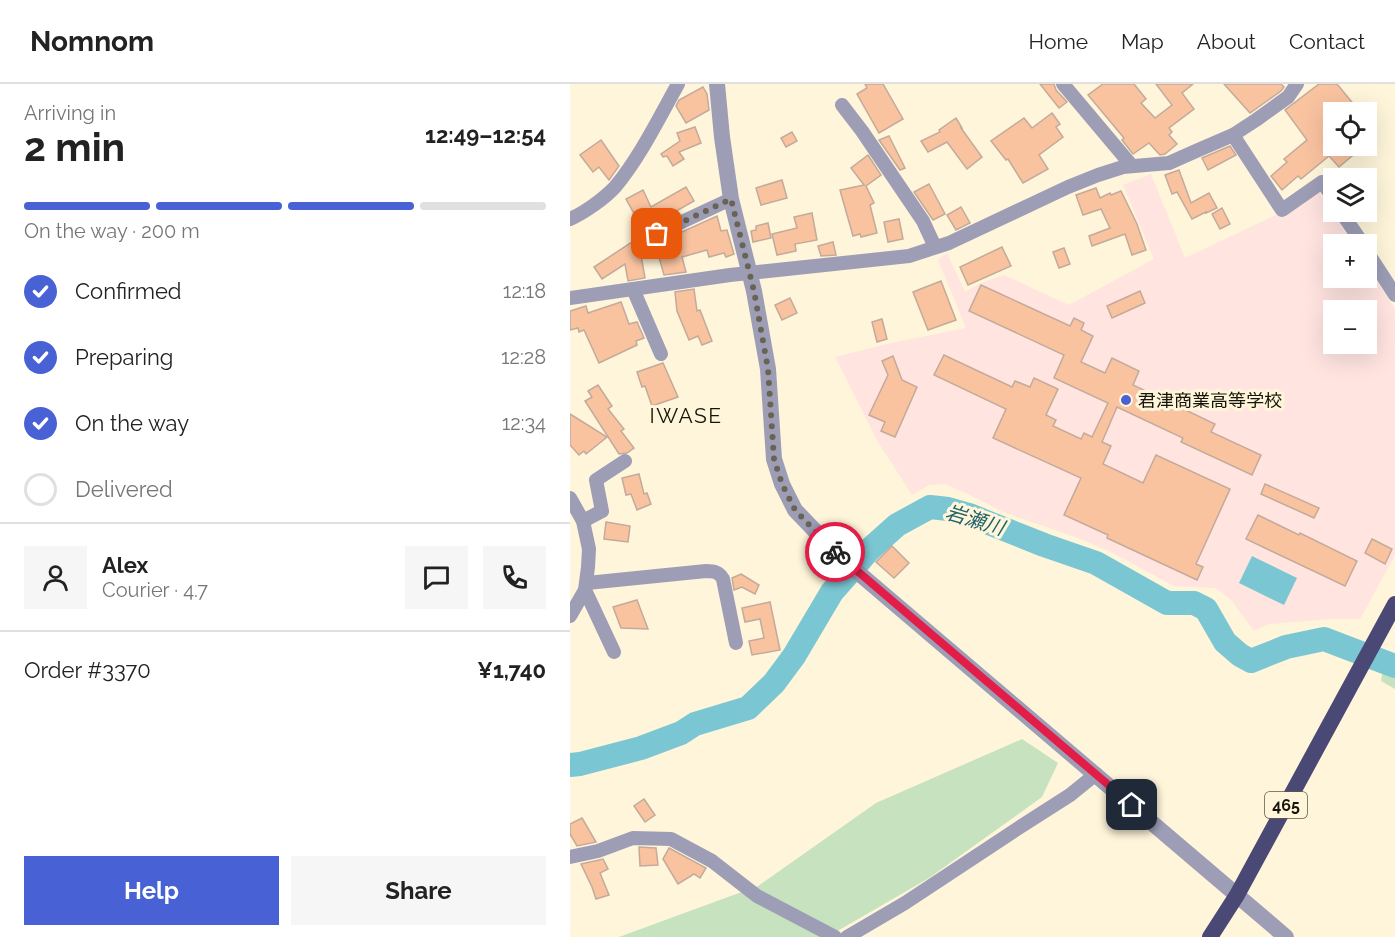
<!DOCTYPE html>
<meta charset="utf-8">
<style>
:root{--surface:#fff;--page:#f6f6f6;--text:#222;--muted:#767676;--line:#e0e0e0;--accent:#4862d6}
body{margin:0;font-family:Raleway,"Noto Sans JP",sans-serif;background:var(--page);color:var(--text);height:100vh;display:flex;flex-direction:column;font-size:22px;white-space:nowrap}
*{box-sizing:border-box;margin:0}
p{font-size:20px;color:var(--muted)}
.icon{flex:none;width:33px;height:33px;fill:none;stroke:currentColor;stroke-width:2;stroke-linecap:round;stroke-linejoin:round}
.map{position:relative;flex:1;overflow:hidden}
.sheet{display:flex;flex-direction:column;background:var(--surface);width:570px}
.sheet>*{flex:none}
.fabs{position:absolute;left:753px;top:18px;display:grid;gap:12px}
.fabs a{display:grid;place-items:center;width:54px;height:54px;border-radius:0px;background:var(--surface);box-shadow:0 6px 24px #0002;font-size:30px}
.pin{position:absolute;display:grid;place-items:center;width:51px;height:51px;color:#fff;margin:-26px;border-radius:12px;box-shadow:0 3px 9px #0006}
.courier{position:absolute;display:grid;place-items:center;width:60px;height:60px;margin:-30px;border:4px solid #e11d48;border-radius:50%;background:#fff;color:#222;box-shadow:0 2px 8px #0007}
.summary em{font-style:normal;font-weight:700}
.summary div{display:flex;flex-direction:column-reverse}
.summary{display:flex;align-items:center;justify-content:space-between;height:102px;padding:0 24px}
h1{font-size:39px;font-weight:700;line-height:45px}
.bar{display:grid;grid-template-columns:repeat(4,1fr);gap:9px 6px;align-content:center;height:72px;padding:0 24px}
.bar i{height:8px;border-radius:4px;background:var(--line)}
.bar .selected{background:var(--accent)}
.bar p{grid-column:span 4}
.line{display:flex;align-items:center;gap:15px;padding:0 24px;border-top:2px solid var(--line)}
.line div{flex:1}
.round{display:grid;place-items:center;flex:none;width:63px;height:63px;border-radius:0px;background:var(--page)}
ol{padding:0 24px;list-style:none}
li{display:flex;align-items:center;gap:18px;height:66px}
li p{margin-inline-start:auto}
li .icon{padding:6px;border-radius:50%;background:var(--accent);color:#fff;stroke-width:4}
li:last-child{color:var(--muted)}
li i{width:33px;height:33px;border:3px solid var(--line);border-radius:50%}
.cta{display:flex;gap:12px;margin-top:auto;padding:12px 24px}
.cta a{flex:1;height:69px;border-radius:0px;background:var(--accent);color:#fff;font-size:24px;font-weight:700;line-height:69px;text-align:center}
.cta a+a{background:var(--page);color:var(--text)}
header{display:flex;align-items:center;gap:36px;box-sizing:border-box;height:84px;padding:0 30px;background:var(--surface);border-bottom:2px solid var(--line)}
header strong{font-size:28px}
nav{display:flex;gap:33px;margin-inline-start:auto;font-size:21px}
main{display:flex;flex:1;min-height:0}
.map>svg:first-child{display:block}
</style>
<header>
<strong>Nomnom</strong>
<nav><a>Home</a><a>Map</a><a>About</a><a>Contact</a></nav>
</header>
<main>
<section class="sheet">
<div class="summary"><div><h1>2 min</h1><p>Arriving in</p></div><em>12:49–12:54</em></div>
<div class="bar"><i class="selected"></i><i class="selected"></i><i class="selected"></i><i></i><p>On the way · 200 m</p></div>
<ol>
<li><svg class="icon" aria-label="check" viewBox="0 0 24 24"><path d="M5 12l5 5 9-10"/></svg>Confirmed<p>12:18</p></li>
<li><svg class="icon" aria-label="check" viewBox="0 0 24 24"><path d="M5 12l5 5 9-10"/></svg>Preparing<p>12:28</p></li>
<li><svg class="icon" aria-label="check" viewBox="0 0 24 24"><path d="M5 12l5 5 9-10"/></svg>On the way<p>12:34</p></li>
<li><i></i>Delivered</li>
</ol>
<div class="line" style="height:108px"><a class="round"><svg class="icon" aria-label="person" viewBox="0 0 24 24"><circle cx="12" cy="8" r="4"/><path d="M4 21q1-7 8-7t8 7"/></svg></a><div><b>Alex</b><p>Courier · 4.7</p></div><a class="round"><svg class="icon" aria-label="chat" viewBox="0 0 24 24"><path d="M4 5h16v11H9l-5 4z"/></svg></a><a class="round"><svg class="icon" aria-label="phone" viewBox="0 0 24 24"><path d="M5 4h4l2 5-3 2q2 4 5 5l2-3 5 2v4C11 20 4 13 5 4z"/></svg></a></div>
<div class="line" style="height:78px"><div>Order #3370</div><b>¥1,740</b></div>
<div class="cta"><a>Help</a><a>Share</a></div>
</section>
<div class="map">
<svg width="825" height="853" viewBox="0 0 825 853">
<rect width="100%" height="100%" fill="#fef5da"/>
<!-- education -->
<path fill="#ffe4e0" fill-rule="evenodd" d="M581,90L615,174L714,127L747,104L783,160H764V194H796L797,181L825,225V471L790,535H762L699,540L684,547L661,516L646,504L604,502L543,469L511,455L433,428L398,410L375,400L359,401L342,411L308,358L265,273L321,259L396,244L368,176L377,169L395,208L411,199L434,191L499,221L584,175L553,101ZM764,226H796V260H764Z"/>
<!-- green -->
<g fill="#c6e2bf">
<polygon points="825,584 825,605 811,597 813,585"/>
<polygon points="452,655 488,679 472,713 359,794 257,853 49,853 188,802 306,719"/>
</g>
<!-- water -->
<polygon fill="#7ac7d3" points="682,472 727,494 714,521 669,499"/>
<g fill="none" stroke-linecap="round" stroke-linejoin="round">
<!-- river -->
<polyline stroke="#7ac7d3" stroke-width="24" points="0,681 10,680 71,664 111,649 125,640 178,624 204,599 224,572 262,508 299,466 327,441 360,423 378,425 399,431 474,461 526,479 597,519 624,519 636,525 655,558 670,571 681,577 716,563 754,555 825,582"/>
</g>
<!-- building -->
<g fill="#f9c3a0" stroke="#c3aa9a" stroke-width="1.5">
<polygon points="295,0 313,0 333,35 309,49 287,10 297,4"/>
<polygon points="470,0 484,0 486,6 497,18 489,24"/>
<polygon points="533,0 564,0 576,15 571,19 585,34 602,21 586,0 623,0 612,9 624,25 599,44 602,48 599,51 607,60 595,70 590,71 579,59 563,70 552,56 554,54 518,11"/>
<polygon points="654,0 711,0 714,3 711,7 680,29"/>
<polygon points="749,0 767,0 790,28 764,28 764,62 794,62 769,83 759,72 731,95 728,92 712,106 701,92 717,78 714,75 737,56 715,26"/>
<polygon points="133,3 137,10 139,26 116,39 106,22 109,16"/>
<polygon points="482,29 490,40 486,43 493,53 469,71 478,85 453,99 438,75 436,76 421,57 454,34 462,44"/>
<polygon points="386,34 392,44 391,44 412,73 397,85 377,58 358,68 351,57 370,48 369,46"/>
<polygon points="125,43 131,59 109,68 114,75 103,82 97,72 93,73 91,70 110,57 107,49"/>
<polygon points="222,48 227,57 216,63 211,54"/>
<polygon points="319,52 335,84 330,86 309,56"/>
<polygon points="31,56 49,82 39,96 29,83 23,88 10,71"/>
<polygon points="660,62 666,71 638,86 632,74"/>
<polygon points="298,71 311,91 296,102 304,119 300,121 307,149 291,153 290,150 283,152 270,106 294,101 281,84"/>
<polygon points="609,86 621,119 639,109 647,124 636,129 636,128 622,135 607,108 602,110 595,91"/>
<polygon points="212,96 217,114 191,121 186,104"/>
<polygon points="359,100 375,130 363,136 344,108"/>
<polygon points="116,103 124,117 80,142 77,130 66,133 56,115 73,106 81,123"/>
<polygon points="526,104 530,114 540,109 541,111 551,107 567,140 576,166 562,171 555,150 522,162 519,152 540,144 531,125 513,131 506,111"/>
<polygon points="391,123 400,139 386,146 377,131"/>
<polygon points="652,124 660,140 650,145 642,130"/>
<polygon points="242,129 247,156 225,160 226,167 207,171 202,150 227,144 224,133"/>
<polygon points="147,132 151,147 157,146 164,170 156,173 154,169 139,173 137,166 112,173 116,188 94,191 85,159 90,158"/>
<polygon points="329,135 333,155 318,158 314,138"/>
<polygon points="198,139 201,154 183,158 181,147 186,146 186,142"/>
<polygon points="68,154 75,194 58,197 55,180 32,195 24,183"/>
<polygon points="263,158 266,171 251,172 248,162"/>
<polygon points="432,163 441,182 398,201 390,183"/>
<polygon points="494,164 500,180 489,184 483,168"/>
<polygon points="371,197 386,236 358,246 343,208"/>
<polygon points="411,201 500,242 504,234 514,239 511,246 523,252 511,278 535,289 542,274 569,287 563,301 645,340 641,348 691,371 682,391 611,358 613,354 547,323 532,358 541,362 533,380 573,399 586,371 660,405 626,480 633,483 627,496 537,454 538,451 494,431 511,394 423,354 436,325 364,291 374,271 442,303 445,297 460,303 464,294 488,305 476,331 486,336 483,342 511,355 514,349 522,353 538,319 484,294 494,271 399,227"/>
<polygon points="124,205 127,227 130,226 142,257 132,261 128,252 119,256 107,227 105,208"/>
<polygon points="570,207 575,219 542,234 537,222"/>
<polygon points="220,214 227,229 212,236 205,221"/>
<polygon points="51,218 59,240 67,238 74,254 66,257 67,261 29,279 14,246 9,248 8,244 0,246 0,227 16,222 18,229"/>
<polygon points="312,235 317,255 307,258 302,238"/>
<polygon points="323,272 332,296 347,303 325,353 311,347 315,338 299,331 318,291 312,277"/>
<polygon points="93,279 108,313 82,322 75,302 72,303 67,288"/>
<polygon points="28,301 42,322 38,325 54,345 51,347 64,364 57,369 49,370 15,317 22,313 18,307"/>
<polygon points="0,330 37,353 16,370 14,367 9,371 0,361"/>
<polygon points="69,390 74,410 77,409 81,420 67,426 61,410 56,411 52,394"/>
<polygon points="695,400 749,424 744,434 691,410"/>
<polygon points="688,431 729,451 730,449 787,477 775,502 676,455"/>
<polygon points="36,438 60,442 58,458 34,455"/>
<polygon points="802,455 822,465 815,480 795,469"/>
<polygon points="322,462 339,479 324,494 306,478"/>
<polygon points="171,490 189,501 185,510 172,503 164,506 162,494"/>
<polygon points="67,516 78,545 51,544 43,523"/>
<polygon points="200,518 210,566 182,571 179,557 194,554 190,535 175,538 172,524"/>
<polygon points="74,715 85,731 75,738 64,722"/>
<polygon points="12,734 26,758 7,762 0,750 0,740"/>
<polygon points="69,763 86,764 88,781 70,782"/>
<polygon points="99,764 136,784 130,794 124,790 108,800 93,775"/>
<polygon points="33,775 38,785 30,789 39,811 26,815 22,803 11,780"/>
</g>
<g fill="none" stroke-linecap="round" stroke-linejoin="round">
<!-- minor -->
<g stroke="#9d9db6" stroke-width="14">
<polyline points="493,0 562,82"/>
<polyline points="272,21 292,47 353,137 365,163"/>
<polyline points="663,51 712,126 752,98 764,115"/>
<polyline points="771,128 793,160"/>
<path d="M0,135C14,129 35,114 45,103C70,73 89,34 108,0"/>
<polyline points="86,150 161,115"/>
<polyline points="796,166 825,211"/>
<polyline points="63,205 91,270"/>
<polyline points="0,214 160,191 339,172 379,159 498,103 528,91 553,83 599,79 626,67 663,51 686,36 718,13 727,0"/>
<polyline points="0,414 13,437 19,465 18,483 15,506 0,532"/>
<polyline points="13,437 32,427 26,396 55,377"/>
<path d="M17,499L136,487C144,487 149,488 153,495L166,559"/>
<polyline points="15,506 44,568"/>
<polyline points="0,773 28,767 63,754 101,755 142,777 187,812 265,853"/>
<polyline points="277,853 335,819 447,745 500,711 526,690"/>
</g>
<!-- tertiary -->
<polyline stroke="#9d9db6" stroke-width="16" points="147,0 152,53 161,115 184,207 198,285 204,375 212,400 225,426 271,474 716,853"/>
<!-- trunk -->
<polyline stroke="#4a4874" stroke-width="16" points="640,853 667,811 825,520"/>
</g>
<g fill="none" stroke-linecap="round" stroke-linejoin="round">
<!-- done -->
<polyline stroke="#686353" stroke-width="6" stroke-dasharray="0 10.8" points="87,150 161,115 184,207 198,285 204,375 212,400 225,426 265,468"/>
<!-- route -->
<polyline stroke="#e11d48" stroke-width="8" points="265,468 562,721"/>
</g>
<!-- markers -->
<circle fill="#4862d6" stroke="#fef5da" stroke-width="2" cx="556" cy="316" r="6"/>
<g text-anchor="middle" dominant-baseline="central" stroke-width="6" stroke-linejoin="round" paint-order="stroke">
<!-- shield labels -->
<rect fill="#fef5da" stroke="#5c5849" stroke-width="1.5" x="695" y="708" width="42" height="26" rx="4.5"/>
<g font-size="16" font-weight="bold" fill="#17140b">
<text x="716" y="721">465</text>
</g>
<!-- poi labels -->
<g font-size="18" fill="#17140b" stroke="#fef5da" text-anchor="start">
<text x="568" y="316">君津商業高等学校</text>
</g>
<!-- water labels -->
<g font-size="20" font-style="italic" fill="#206069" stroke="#fef5da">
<text transform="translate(405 436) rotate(17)">岩瀬川</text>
</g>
<!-- quarter labels -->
<g font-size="21" letter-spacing="1.5" fill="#17140b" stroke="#fef5da">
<text x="116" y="331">IWASE</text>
</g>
</g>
</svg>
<div class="fabs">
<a><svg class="icon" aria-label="locate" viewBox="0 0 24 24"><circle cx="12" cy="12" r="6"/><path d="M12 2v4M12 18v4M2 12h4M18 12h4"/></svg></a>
<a><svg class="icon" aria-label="layers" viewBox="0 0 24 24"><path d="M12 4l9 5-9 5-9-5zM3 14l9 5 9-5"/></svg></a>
<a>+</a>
<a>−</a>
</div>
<div class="pin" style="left:87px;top:150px;background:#ea580c"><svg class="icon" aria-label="bag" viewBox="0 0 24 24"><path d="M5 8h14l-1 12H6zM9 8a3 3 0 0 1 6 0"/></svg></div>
<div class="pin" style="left:562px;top:721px;background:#1f2937"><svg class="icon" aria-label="home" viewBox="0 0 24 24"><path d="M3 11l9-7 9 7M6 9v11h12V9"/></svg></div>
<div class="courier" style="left:265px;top:468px"><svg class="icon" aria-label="bike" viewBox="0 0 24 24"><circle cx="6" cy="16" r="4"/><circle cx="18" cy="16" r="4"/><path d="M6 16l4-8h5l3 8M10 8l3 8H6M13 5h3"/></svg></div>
</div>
</main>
